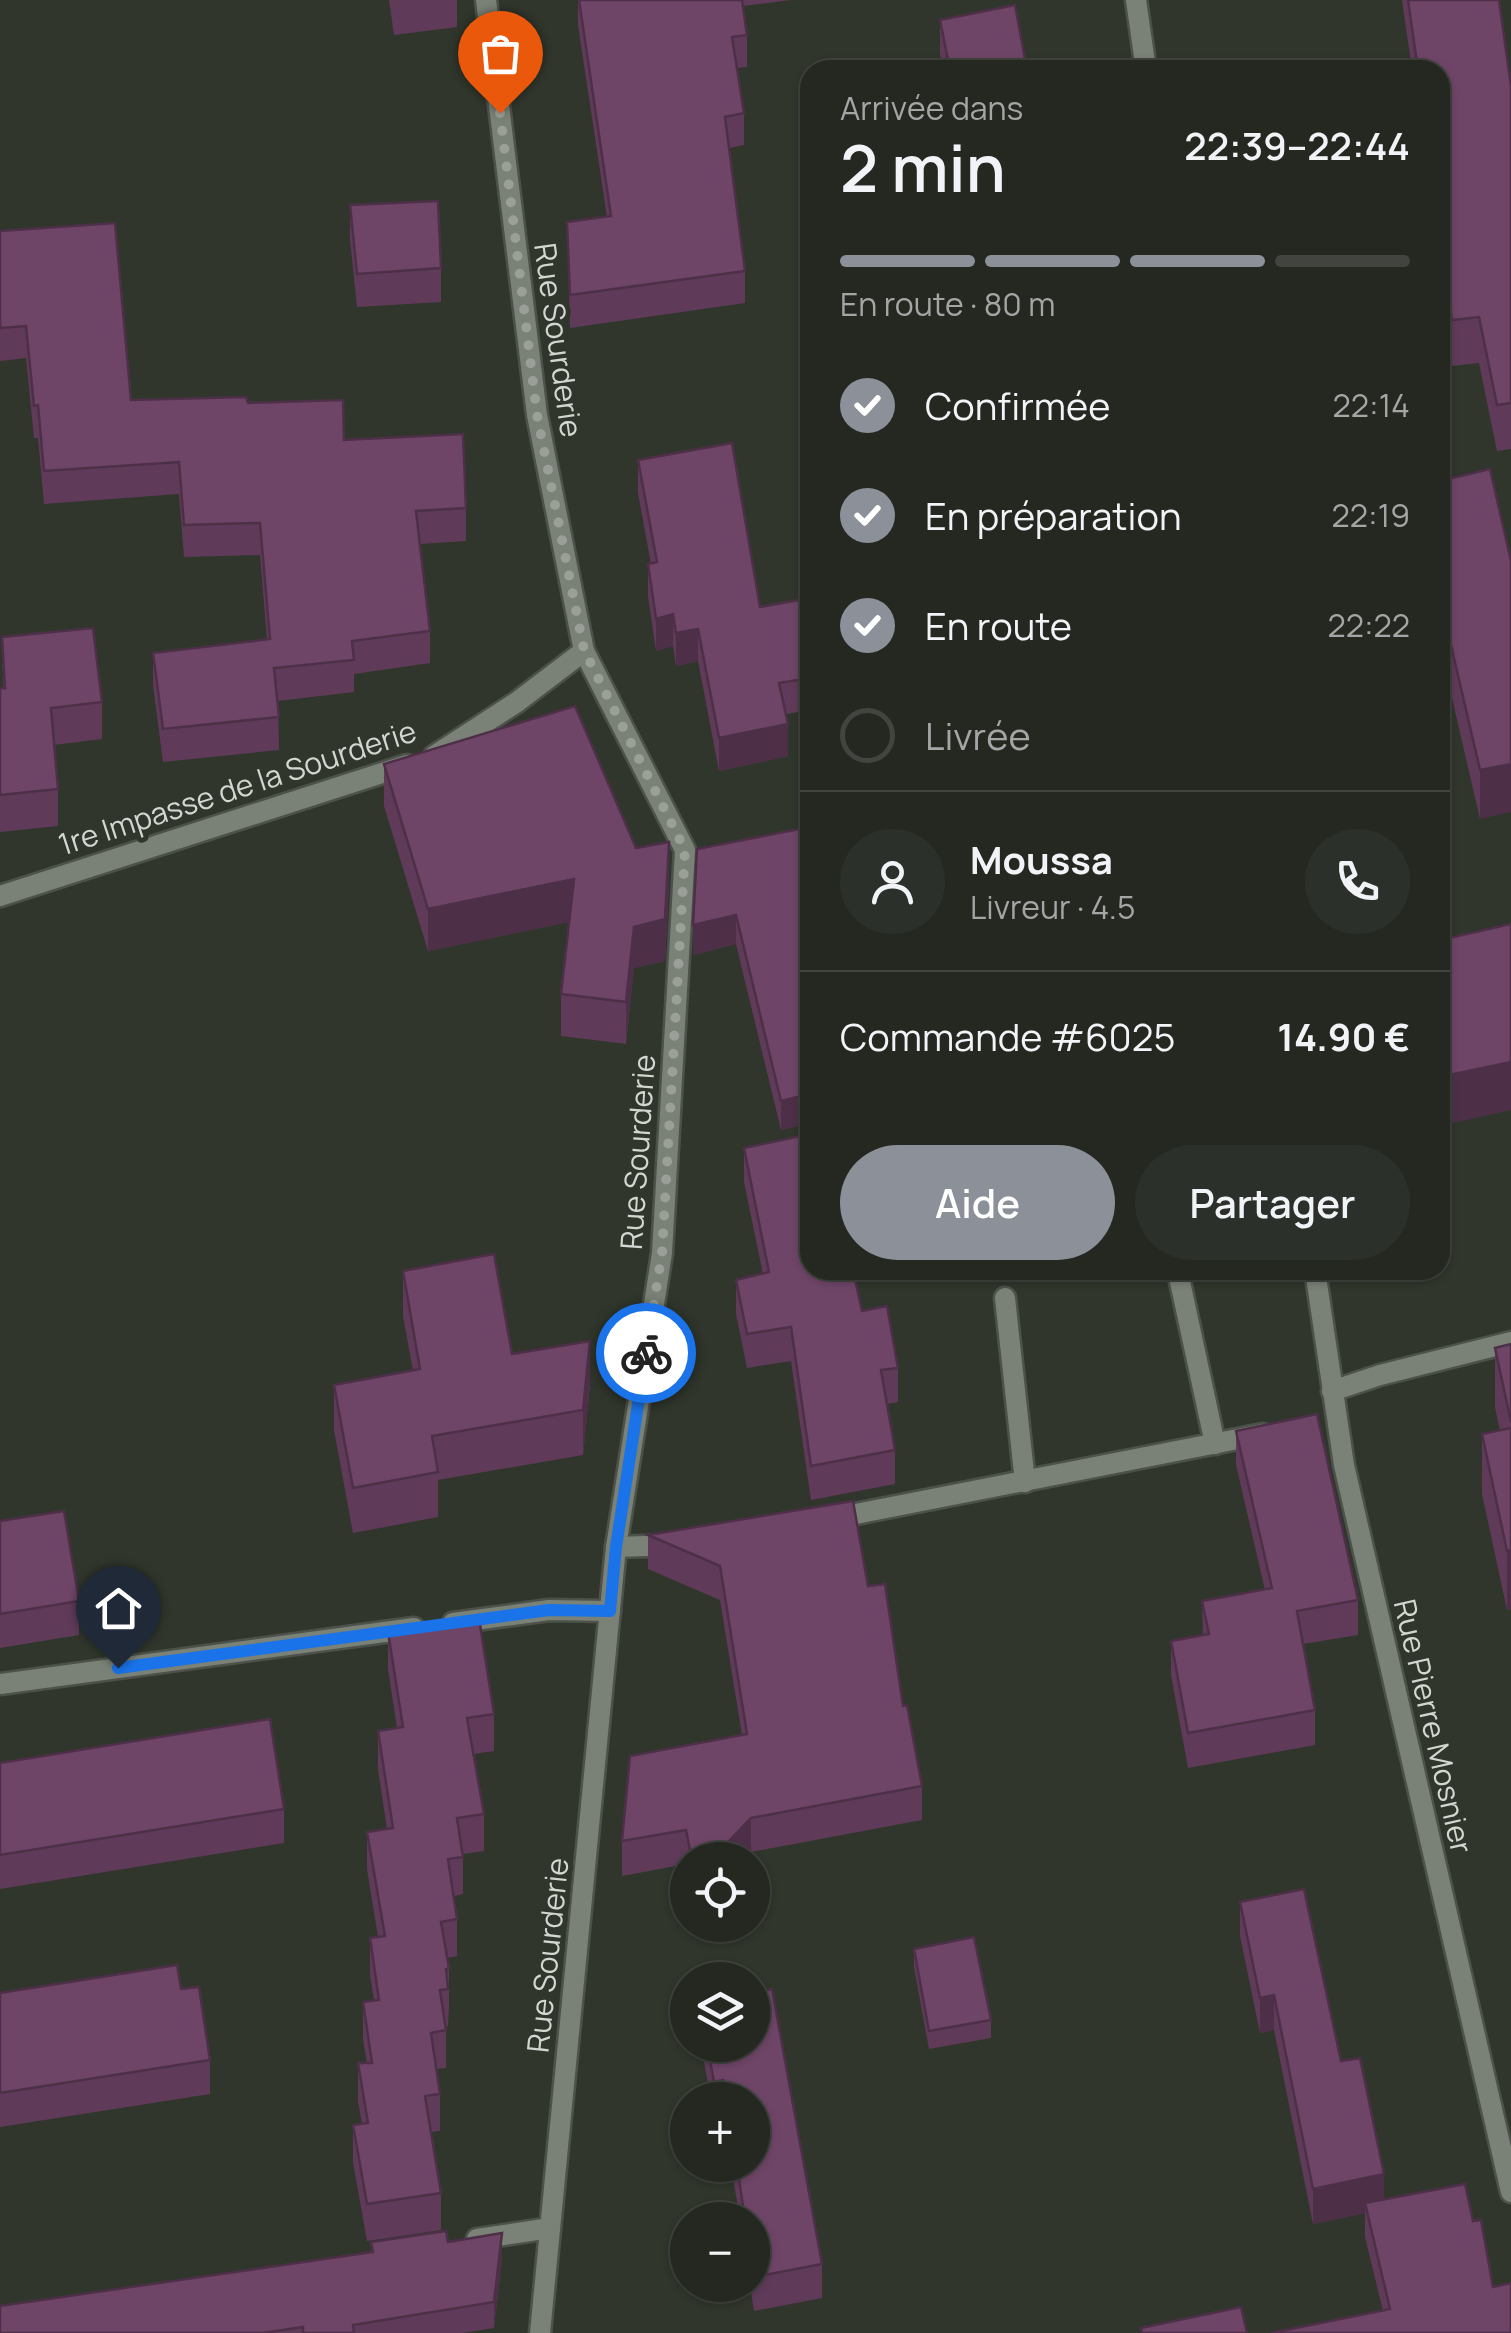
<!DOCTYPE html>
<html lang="fr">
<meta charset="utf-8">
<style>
:root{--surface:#242821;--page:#2c302a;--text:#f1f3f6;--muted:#a3a6a5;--line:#41443f;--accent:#8c9099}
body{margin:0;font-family:Manrope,sans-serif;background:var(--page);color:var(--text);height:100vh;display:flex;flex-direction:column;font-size:38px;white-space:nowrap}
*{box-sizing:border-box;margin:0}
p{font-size:32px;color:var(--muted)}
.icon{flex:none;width:55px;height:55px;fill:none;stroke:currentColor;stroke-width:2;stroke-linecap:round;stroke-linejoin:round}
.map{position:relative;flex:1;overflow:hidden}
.panel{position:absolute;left:800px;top:60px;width:650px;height:1220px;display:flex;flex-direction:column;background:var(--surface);border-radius:30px;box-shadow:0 2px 8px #0004,0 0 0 2px var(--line)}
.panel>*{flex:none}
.buttons{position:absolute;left:670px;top:1842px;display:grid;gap:20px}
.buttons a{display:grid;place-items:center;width:100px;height:100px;border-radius:50%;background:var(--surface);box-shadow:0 2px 8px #0004,0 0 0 2px var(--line);font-size:50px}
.pin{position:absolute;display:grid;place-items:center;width:85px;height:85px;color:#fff;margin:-102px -42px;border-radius:50% 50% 50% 0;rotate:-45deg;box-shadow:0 0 10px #0007}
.pin .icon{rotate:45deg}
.courier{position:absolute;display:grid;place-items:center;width:100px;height:100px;margin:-50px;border:8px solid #1a73e8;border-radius:50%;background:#fff;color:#222;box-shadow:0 2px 12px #0007}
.summary em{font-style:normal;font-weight:600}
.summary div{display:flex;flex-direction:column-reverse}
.summary{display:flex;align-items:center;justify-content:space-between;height:170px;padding:0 40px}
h1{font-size:65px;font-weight:600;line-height:75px}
.bar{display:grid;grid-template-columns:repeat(4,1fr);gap:15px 10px;align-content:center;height:120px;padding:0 40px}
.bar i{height:12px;border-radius:8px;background:var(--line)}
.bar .on{background:var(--accent)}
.bar p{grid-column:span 4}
.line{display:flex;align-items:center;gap:25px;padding:0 40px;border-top:2px solid var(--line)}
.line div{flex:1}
.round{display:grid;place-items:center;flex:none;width:105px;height:105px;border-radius:52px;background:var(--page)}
ol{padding:0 40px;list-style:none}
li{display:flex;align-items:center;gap:30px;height:110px}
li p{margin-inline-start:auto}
li .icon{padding:10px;border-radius:50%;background:var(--accent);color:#fff;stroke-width:4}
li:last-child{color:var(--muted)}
li i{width:55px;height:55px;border:5px solid var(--line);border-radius:50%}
.action{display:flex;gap:20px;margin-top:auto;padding:20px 40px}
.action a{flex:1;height:115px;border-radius:60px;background:var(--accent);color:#fff;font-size:40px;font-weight:600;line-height:115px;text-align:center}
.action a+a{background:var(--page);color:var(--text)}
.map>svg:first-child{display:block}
</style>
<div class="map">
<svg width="1511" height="2333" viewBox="0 0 1511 2333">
<rect width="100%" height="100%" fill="#30362c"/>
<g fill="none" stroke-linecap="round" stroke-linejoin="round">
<!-- lane casing -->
<g stroke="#4c5149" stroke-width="25">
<g id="lane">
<polyline points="1179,1277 1215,1444"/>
<polyline points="1005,1298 1025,1482"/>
</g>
</g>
<!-- street casing -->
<g stroke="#4c5149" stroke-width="25">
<g id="street">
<polyline points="486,0 537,415 584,651 685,850 662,1253 616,1547 540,2333"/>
<polyline points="1136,0 1146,70"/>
<polyline points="434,756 517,702 584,651"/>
<polyline points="0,896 407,765"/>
<polyline points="1315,1270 1344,1465 1511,2192"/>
<polyline points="1332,1391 1380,1375 1511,1342"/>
<polyline points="830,1519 1263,1434"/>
<polyline points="616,1547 674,1545"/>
<polyline points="453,1623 549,1610 610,1611"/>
<polyline points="0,1684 414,1628"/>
<polyline points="477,2239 550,2228"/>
</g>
</g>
<!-- lane -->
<use href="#lane" stroke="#7a8176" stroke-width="20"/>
<!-- street -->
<use href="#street" stroke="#7a8176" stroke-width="20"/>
</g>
<!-- wall -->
<g fill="#5f3b59">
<polygon points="389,0 457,0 457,27 394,35"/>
<polygon points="578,0 791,0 743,6 747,35 747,67 737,68 744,113 744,145 729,148 745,271 745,303 570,328 567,222 607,217 578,25"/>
<polygon points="1402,0 1499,0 1511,86 1511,449 1497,451 1479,363 1452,366 1440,278 1440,70 1412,70"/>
<polygon points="940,20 1027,70 943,70 940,54"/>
<polygon points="350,205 441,268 441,302 357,307 350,239"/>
<polygon points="0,231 131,400 248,403 344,440 466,508 466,541 420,544 430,631 430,663 354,674 354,692 278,701 279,750 163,762 153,685 153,653 267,640 260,555 184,557 179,494 44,504 38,438 34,438 26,358 0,361"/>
<polygon points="638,460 760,607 810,598 810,710 786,714 788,756 719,771 698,661 676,666 673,646 656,651 648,596 648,564 651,564 638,493"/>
<polygon points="1490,469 1480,819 1440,646 1440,481"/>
<polygon points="2,637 102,702 102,739 54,745 58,789 58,826 0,832 0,688 3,688"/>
<polygon points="384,764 636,848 669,884 665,961 634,968 626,1044 561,1036 561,994 569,922 428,951 384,806"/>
<polygon points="810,827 810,1123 781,1130 736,944 693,955"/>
<polygon points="744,1148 862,1311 898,1368 898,1402 887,1404 895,1450 895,1484 811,1500 791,1361 747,1368 736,1314 736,1280 763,1274 744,1182"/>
<polygon points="403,1271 512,1354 590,1386 583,1455 438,1480 438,1517 353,1533 334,1430 334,1385 413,1371 403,1316"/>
<polygon points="1511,1344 1511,1610 1507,1610 1482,1494 1482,1434 1500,1431 1495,1407 1495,1348"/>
<polygon points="1236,1431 1358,1600 1358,1635 1303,1644 1315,1710 1315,1745 1188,1768 1171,1675 1171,1641 1203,1635 1202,1601 1265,1590 1236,1465"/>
<polygon points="0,1521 79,1601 79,1635 0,1648"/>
<polygon points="648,1535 868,1586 903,1706 922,1786 922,1820 751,1852 744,1860 688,1860 688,1873 686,1864 622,1876 622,1841 742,1735 720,1600 648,1569"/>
<polygon points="388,1632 494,1714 494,1751 474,1754 484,1814 484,1851 463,1854 463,1894 454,1896 457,1919 457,1956 447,1958 449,1968 449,2006 448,2026 446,2026 446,2068 436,2069 440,2094 440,2131 431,2132 441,2193 441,2230 367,2241 353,2162 353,2125 362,2124 358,2101 358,2063 367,2063 363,2039 363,2002 374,2000 370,1975 370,1938 378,1937 367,1869 367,1832 387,1829 378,1769 378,1731 397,1728 388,1669"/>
<polygon points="0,1763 284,1809 284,1843 0,1889"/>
<polygon points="1240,1902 1341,2061 1384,2200 1473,2221 1493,2287 1383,2311 1365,2237 1365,2213 1313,2224 1274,2030 1260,2033 1240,1936"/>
<polygon points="914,1949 991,2020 991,2038 929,2049 914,1967"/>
<polygon points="181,1989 210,2060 210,2094 0,2127 0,1993"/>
<polygon points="701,2045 752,2045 822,2264 822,2298 754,2311 750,2285 752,2285 752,2220 740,2220 731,2165 752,2165 752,2100 711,2100"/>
<polygon points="371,2242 448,2242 502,2259 494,2328 462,2333 0,2333 371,2253"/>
</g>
<!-- shaded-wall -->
<g fill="#4d3048">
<polygon points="673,614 673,646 656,651 656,619"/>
<polygon points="698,629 698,661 676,666 676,633"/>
<polygon points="788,724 788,756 719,771 719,738"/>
<polygon points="1511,764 1511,812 1480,819 1480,770"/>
<polygon points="669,842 669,884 665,961 634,968 626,1044 626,1002 634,927"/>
<polygon points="574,879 574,921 428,951 428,909"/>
<polygon points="736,915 736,944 693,955 693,925"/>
<polygon points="1511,1062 1511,1110 1440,1126 1440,1077"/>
<polygon points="810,1094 810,1123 781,1130 781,1101"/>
<polygon points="590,1341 590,1386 583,1455 583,1410"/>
<polygon points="1511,1550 1511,1610 1507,1610 1507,1551"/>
<polygon points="751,1818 751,1852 744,1860 711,1860"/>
<polygon points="1274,1995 1274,2030 1260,2033 1260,1998"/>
<polygon points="1384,2174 1384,2209 1365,2203 1365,2213 1313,2224 1313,2189"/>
<polygon points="502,2233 502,2259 494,2328 494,2302"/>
</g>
<!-- building -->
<g fill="#6e4567" stroke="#4d3048" stroke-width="2.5">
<polygon points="579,0 742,0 747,35 732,37 744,113 725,117 745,271 570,295 567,222 611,216"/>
<polygon points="1408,0 1499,0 1511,86 1511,403 1497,405 1479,317 1452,320 1440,232 1440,70 1418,70"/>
<polygon points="1015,5 1027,70 950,70 940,20"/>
<polygon points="438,201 441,268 357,274 350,205"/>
<polygon points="115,223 131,400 246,397 248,403 343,400 344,440 463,434 466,508 416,511 430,631 352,641 354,660 274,668 279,717 163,729 153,653 270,639 260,523 184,525 179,462 44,471 38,405 34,406 26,326 0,328 0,231"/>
<polygon points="732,443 760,607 810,598 810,678 779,683 788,724 719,738 698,629 676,633 673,614 656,619 648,564 657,562 638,460"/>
<polygon points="1490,469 1511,561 1511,764 1480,770 1440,598 1440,481"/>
<polygon points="93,628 102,702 51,708 58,789 0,795 0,688 5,688 2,637"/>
<polygon points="575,706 636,848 669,842 665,919 634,927 626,1002 561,994 574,879 428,909 384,764"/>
<polygon points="810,827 810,1094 781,1101 736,915 693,925 697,849"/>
<polygon points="1511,924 1511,1062 1440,1077 1440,940"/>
<polygon points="810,1134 810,1270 853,1270 862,1311 887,1306 898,1368 881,1370 895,1450 811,1466 791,1327 747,1334 736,1280 769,1272 744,1148"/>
<polygon points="494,1254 512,1354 590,1341 583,1410 432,1436 438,1472 353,1488 334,1385 420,1369 403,1271"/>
<polygon points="1511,1344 1511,1422 1495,1348"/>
<polygon points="1317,1414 1358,1600 1297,1611 1315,1710 1188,1733 1171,1641 1209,1634 1202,1601 1272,1588 1236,1431"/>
<polygon points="1511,1428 1511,1550 1507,1551 1482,1434"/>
<polygon points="853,1501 868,1586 885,1584 903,1706 907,1705 922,1786 751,1818 711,1860 692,1860 686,1830 622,1841 630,1756 747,1734 720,1566 648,1535"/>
<polygon points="64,1511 79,1601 0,1614 0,1521"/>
<polygon points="479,1618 494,1714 467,1718 484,1814 457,1818 463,1857 448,1859 457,1919 441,1922 449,1968 446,1969 448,1989 440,1990 446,2030 431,2033 440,2094 425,2096 441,2193 367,2204 353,2125 368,2123 358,2063 372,2063 363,2002 379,2000 370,1938 385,1936 367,1832 393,1828 378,1731 403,1727 388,1632"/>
<polygon points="270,1719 284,1809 0,1855 0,1763"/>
<polygon points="1304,1889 1341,2061 1360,2058 1384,2174 1313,2189 1274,1995 1260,1998 1240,1902"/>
<polygon points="974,1937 991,2020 929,2031 914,1949"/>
<polygon points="177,1965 181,1989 199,1987 210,2060 0,2093 0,1993"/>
<polygon points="772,1989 822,2264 754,2277 752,2266 752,2220 745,2220 737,2165 752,2165 752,2100 726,2100 723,2080 714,2082 707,2045 752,2045 752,1994"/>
<polygon points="1465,2184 1473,2221 1481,2220 1493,2287 1511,2283 1511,2333 1271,2333 1390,2309 1365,2203"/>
<polygon points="446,2231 448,2242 502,2233 494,2302 353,2325 354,2333 303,2333 303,2327 263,2333 0,2333 0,2306 373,2252 371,2242"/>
<polygon points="1241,2307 1247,2333 1142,2333 1141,2328"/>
</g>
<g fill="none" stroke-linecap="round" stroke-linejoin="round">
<!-- done -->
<polyline stroke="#9a9f97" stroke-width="10" stroke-dasharray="0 18" points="500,113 537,415 584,650 685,850 662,1253 646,1353"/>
<!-- route -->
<polyline stroke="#1a73e8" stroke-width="12" points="118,1668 549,1610 610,1611 616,1547 646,1353"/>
</g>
<g text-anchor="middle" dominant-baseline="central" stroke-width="10" stroke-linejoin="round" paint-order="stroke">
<!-- street labels -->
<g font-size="30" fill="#d3d7d1" stroke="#30362c">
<text transform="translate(559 340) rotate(82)">Rue Sourderie</text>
<text transform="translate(237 787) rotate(-18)">1re Impasse de la Sourderie</text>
<text transform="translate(637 1152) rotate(-86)">Rue Sourderie</text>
<text transform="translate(1434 1726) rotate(77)">Rue Pierre Mosnier</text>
<text transform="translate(547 1955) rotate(-84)">Rue Sourderie</text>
</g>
</g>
</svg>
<div class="buttons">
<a><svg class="icon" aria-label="locate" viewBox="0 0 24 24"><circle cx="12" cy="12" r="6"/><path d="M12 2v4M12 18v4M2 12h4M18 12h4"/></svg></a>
<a><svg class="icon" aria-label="layers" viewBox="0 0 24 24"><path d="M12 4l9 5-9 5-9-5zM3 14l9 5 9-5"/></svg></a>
<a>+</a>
<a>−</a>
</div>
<div class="pin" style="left:500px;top:113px;background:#ea580c"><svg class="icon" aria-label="bag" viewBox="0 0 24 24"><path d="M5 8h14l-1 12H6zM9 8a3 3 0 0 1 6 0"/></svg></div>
<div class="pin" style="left:118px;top:1668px;background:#1f2937"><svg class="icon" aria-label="home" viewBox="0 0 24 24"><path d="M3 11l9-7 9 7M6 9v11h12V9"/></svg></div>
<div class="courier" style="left:646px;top:1353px"><svg class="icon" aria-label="bike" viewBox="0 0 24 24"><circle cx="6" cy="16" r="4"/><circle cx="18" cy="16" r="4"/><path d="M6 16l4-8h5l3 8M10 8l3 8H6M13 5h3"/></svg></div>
<section class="panel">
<div class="summary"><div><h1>2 min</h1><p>Arrivée dans</p></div><em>22:39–22:44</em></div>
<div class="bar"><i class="on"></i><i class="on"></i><i class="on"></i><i></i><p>En route · 80 m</p></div>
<ol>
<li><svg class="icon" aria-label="check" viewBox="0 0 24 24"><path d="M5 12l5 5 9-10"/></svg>Confirmée<p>22:14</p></li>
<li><svg class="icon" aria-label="check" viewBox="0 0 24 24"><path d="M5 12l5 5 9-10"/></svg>En préparation<p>22:19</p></li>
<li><svg class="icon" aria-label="check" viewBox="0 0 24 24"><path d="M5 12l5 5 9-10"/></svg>En route<p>22:22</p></li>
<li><i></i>Livrée</li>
</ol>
<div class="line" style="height:180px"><a class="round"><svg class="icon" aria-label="person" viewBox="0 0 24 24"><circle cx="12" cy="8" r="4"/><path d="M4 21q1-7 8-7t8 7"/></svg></a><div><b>Moussa</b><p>Livreur · 4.5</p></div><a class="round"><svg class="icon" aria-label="phone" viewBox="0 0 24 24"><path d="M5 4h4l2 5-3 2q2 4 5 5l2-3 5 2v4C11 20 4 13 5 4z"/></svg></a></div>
<div class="line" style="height:130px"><div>Commande #6025</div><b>14.90 €</b></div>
<div class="action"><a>Aide</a><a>Partager</a></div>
</section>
</div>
